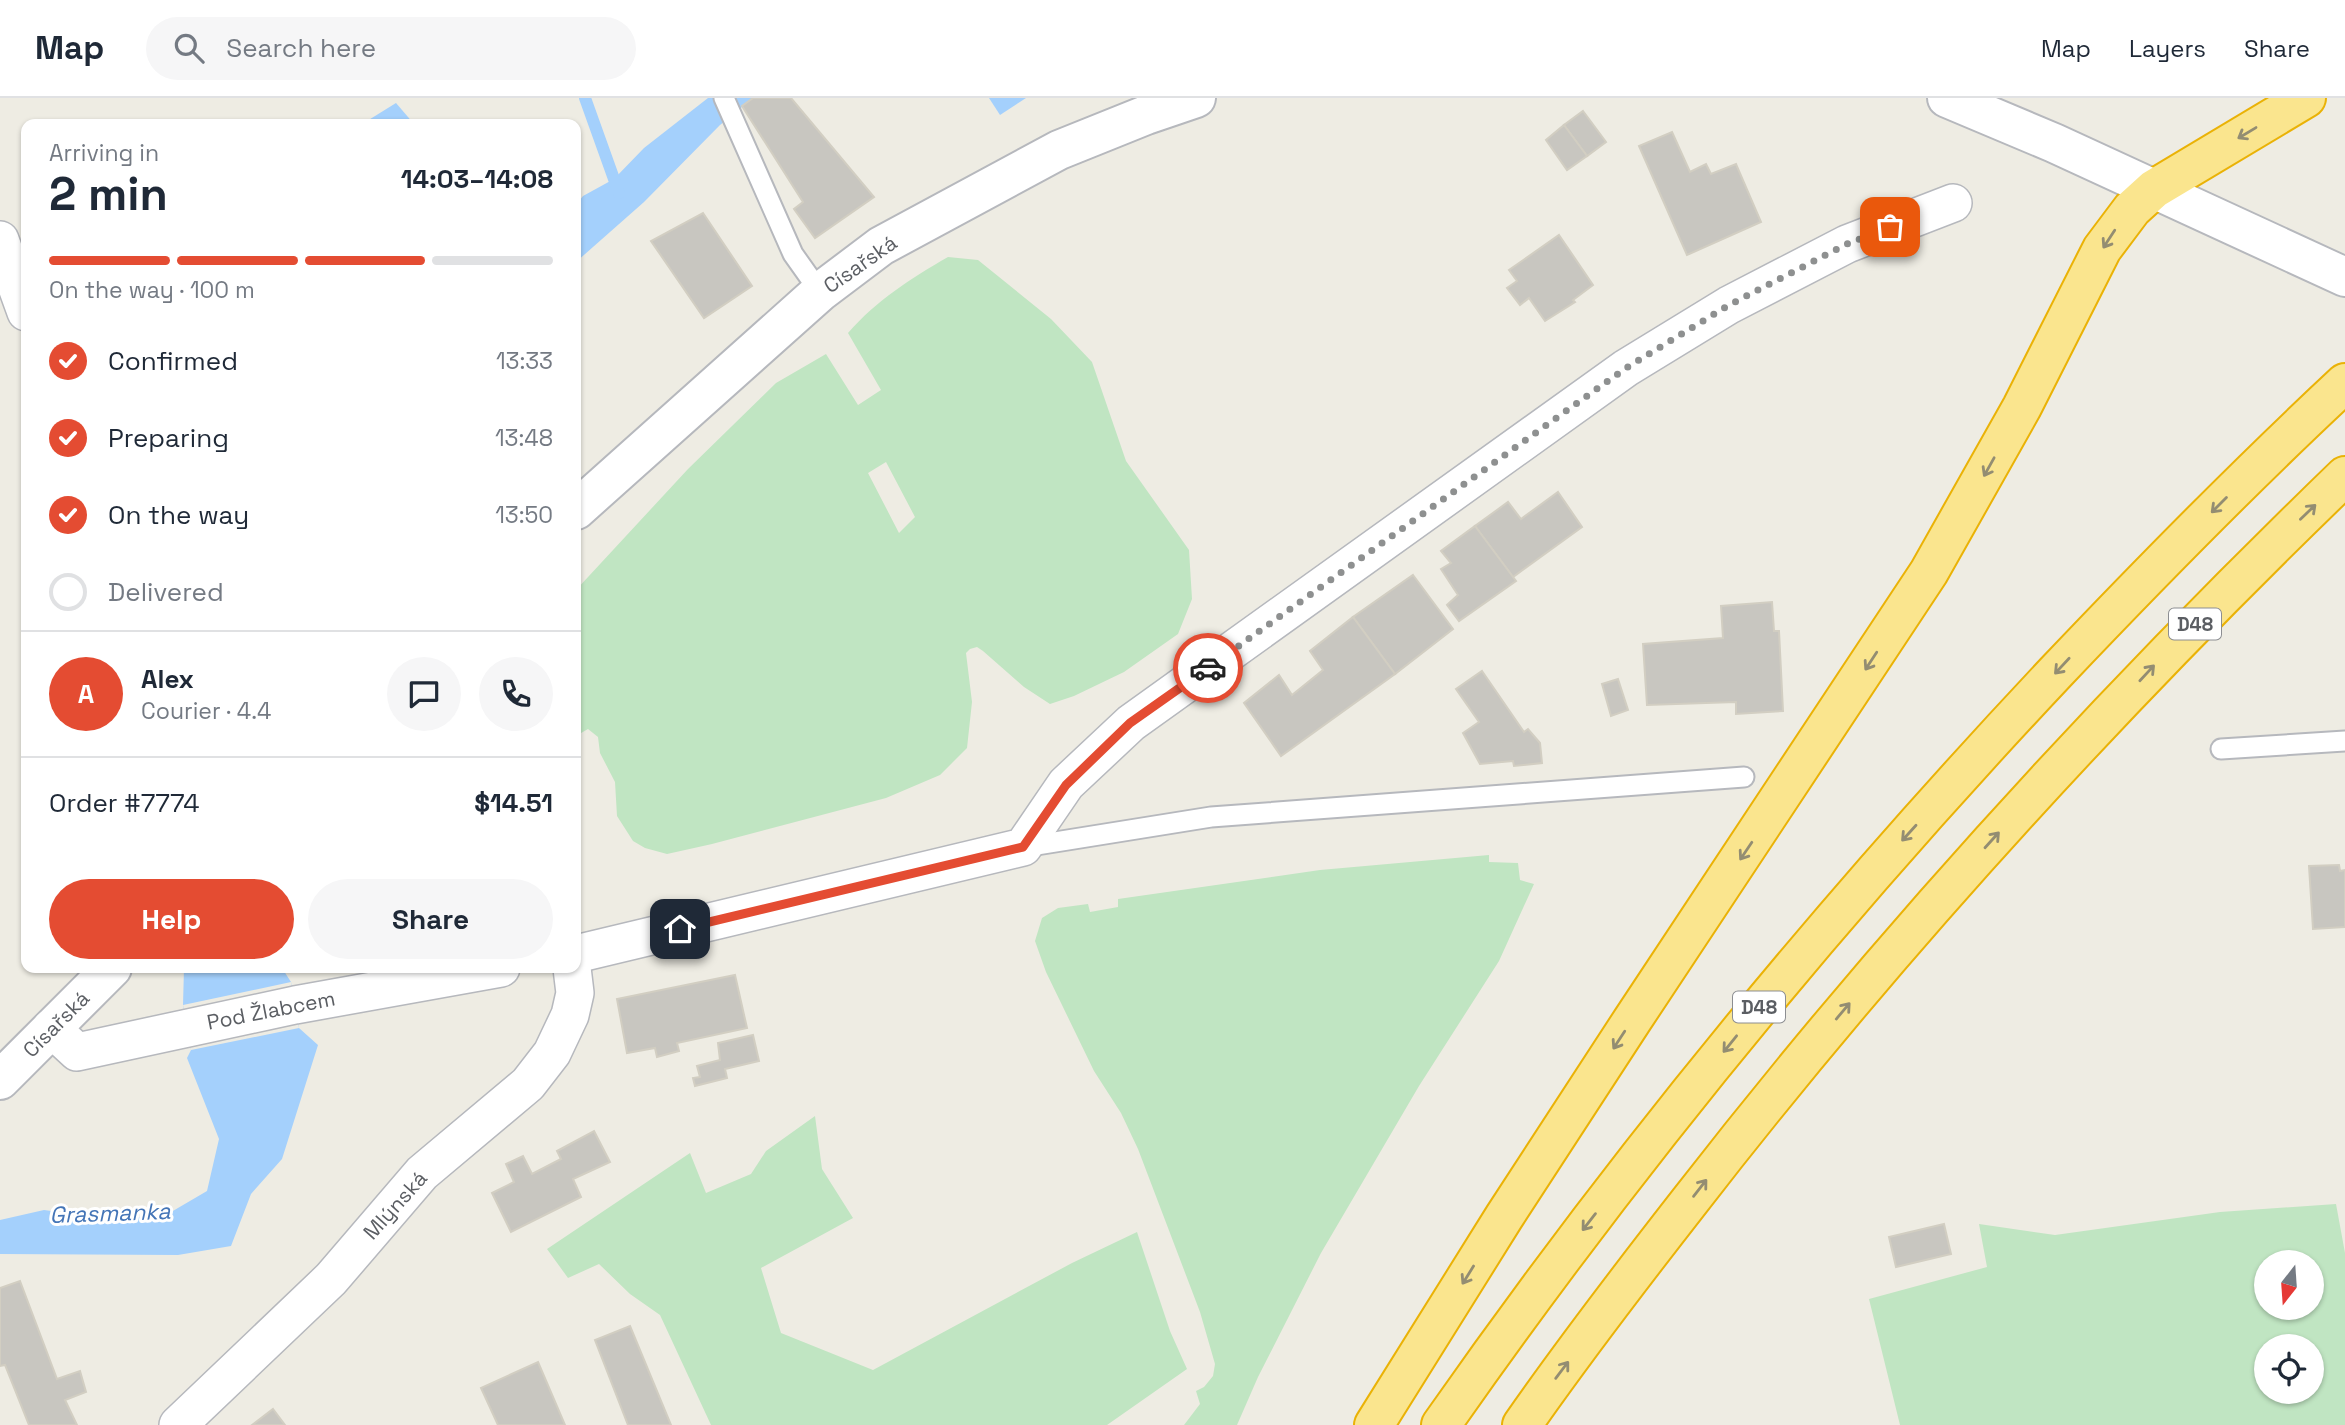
<!DOCTYPE html>
<meta charset="utf-8">
<style>
:root{--surface:#fff;--page:#f6f6f7;--text:#1f2937;--muted:#747a83;--line:#e0e1e3;--accent:#e44c32}
body{margin:0;font-family:"Space Grotesk",sans-serif;background:var(--page);color:var(--text);height:100vh;display:flex;flex-direction:column;font-size:26px;white-space:nowrap}
*{box-sizing:border-box;margin:0}
p{font-size:23px;color:var(--muted)}
.icon{flex:none;width:38px;height:38px;fill:none;stroke:currentColor;stroke-width:2;stroke-linecap:round;stroke-linejoin:round}
.map{position:relative;flex:1;overflow:hidden}
.details{position:absolute;left:21px;top:21px;width:560px;height:854px;display:flex;flex-direction:column;background:var(--surface);border-radius:14px;box-shadow:0 2px 5px #0004}
.details>*{flex:none}
.needle{width:46px;rotate:197deg}
.buttons{position:absolute;left:2254px;top:1152px;display:grid;gap:14px}
.buttons a{display:grid;place-items:center;width:70px;height:70px;border-radius:50%;background:var(--surface);box-shadow:0 2px 5px #0004;font-size:35px}
.pin{position:absolute;display:grid;place-items:center;width:60px;height:60px;color:#fff;margin:-30px;border-radius:14px;box-shadow:0 4px 10px #0006}
.courier{position:absolute;display:grid;place-items:center;width:70px;height:70px;margin:-35px;border:5px solid #e44c32;border-radius:50%;background:#fff;color:#222;box-shadow:0 2px 9px #0007}
.headline em{font-style:normal;font-weight:800}
.headline div{display:flex;flex-direction:column-reverse}
.headline{display:flex;align-items:center;justify-content:space-between;height:119px;padding:0 28px}
h1{font-size:46px;font-weight:800;line-height:52px}
.bar{display:grid;grid-template-columns:repeat(4,1fr);gap:10px 7px;align-content:center;height:84px;padding:0 28px}
.bar i{height:9px;border-radius:5px;background:var(--line)}
.bar .current{background:var(--accent)}
.bar p{grid-column:span 4}
.line{display:flex;align-items:center;gap:18px;padding:0 28px;border-top:2px solid var(--line)}
.line div{flex:1}
.round{display:grid;place-items:center;flex:none;width:74px;height:74px;border-radius:37px;background:var(--page)}
ol{padding:0 28px;list-style:none}
li{display:flex;align-items:center;gap:21px;height:77px}
li p{margin-inline-start:auto}
li .icon{padding:7px;border-radius:50%;background:var(--accent);color:#fff;stroke-width:4}
li:last-child{color:var(--muted)}
li i{width:38px;height:38px;border:4px solid var(--line);border-radius:50%}
.cta{display:flex;gap:14px;margin-top:auto;padding:14px 28px}
.cta a{flex:1;height:80px;border-radius:42px;background:var(--accent);color:#fff;font-size:28px;font-weight:800;line-height:80px;text-align:center}
.cta a+a{background:var(--page);color:var(--text)}
header{display:flex;align-items:center;gap:42px;box-sizing:border-box;height:98px;padding:0 35px;background:var(--surface);border-bottom:2px solid var(--line)}
header strong{font-size:33px}
nav{display:flex;gap:38px;margin-inline-start:auto;font-size:24px}
.search{width:490px;height:63px;background:var(--page);display:flex;align-items:center;gap:18px;box-sizing:border-box;padding:0 24px;border-radius:38px;color:var(--muted);font-size:26px}
.map>svg:first-child{display:block}
</style>
<header>
<strong>Map</strong>
<div class="search"><svg class="icon" aria-label="search" viewBox="0 0 24 24"><circle cx="10" cy="10" r="6"/><path d="M15 15l6 6"/></svg>Search here</div>
<nav><a>Map</a><a>Layers</a><a>Share</a></nav>
</header>
<div class="map">
<svg width="2345" height="1327" viewBox="0 0 2345 1327">
<rect width="100%" height="100%" fill="#eeece3"/>
<!-- green -->
<g fill="#c0e5c2" fill-rule="evenodd">
<path d="M948,159L978,162L1051,221L1092,264L1126,363L1189,452L1192,501L1178,536L1124,574L1074,598L1050,606L1024,589L983,553L977,549L970,551L966,555L972,604L967,650L940,677L886,700L712,746L667,756L645,750L633,743L617,718L615,684L600,655L598,639L588,631L576,638V492L688,371L776,285L826,256L858,307L881,292L848,235C877,202 910,181 948,159ZM886,364L915,419L899,435L868,375Z"/>
<polygon points="1489,757 1489,764 1518,765 1520,782 1534,786 1499,863 1419,988 1321,1155 1258,1279 1237,1327 1184,1327 1200,1306 1196,1293 1204,1289 1213,1278 1215,1266 1200,1214 1138,1051 1121,1015 1094,973 1046,874 1035,843 1042,820 1058,810 1088,806 1090,814 1118,809 1118,801 1320,772"/>
<polygon points="815,1018 822,1071 853,1120 761,1170 781,1235 873,1272 1072,1165 1137,1134 1170,1233 1187,1271 1107,1327 711,1327 660,1217 630,1196 599,1166 568,1180 547,1151 690,1055 706,1095 751,1076 766,1053"/>
<path d="M2336,1106L2345,1155V1327H1900L1869,1201L1987,1169L1979,1126L2055,1137L2220,1114ZM2266,1164H2312V1209H2266ZM2266,1248H2312V1293H2266Z"/>
</g>
<!-- water -->
<g fill="#a4d0fc">
<polygon points="708,0 753,0 720,27 644,104 576,164 576,107 583,98 614,81 644,50"/>
<polygon points="989,0 1026,0 1000,17"/>
<polygon points="396,5 414,26 363,26 367,23"/>
<polygon points="184,870 282,870 291,884 299,930 318,947 282,1061 251,1096 231,1148 178,1157 0,1156 0,1122 44,1112 110,1121 166,1117 207,1093 219,1041 187,960 191,952 183,907"/>
</g>
<!-- pier -->
<polygon fill="#eeece3" points="291,884 299,930 191,952 183,907"/>
<g fill="none" stroke-linecap="round" stroke-linejoin="round">
<!-- stream -->
<polyline stroke="#a4d0fc" stroke-width="12" points="585,0 619,95"/>
</g>
<!-- building -->
<g fill="#c8c6c0" stroke="#d2cec2" stroke-width="2">
<polygon points="753,0 791,0 874,99 815,140 794,111 803,104 742,8"/>
<polygon points="1583,13 1606,44 1587,58 1564,27"/>
<polygon points="1564,27 1587,58 1567,72 1546,42"/>
<polygon points="1672,34 1690,74 1706,66 1711,76 1736,66 1761,124 1687,157 1639,48"/>
<polygon points="703,115 752,188 704,220 651,143"/>
<polygon points="1559,137 1593,187 1573,202 1575,204 1545,223 1529,200 1520,207 1507,190 1517,183 1509,172"/>
<polygon points="1558,394 1582,429 1513,479 1475,428 1508,404 1521,421"/>
<polygon points="1475,428 1516,483 1459,523 1447,507 1458,497 1441,471 1451,465 1441,453"/>
<polygon points="1413,477 1453,531 1395,576 1353,519"/>
<polygon points="1772,504 1774,533 1779,533 1783,613 1736,616 1736,604 1647,607 1643,546 1723,540 1721,508"/>
<polygon points="1353,519 1395,576 1281,658 1244,605 1279,577 1292,597 1323,572 1310,553"/>
<polygon points="1482,573 1524,634 1528,631 1540,645 1542,665 1514,668 1513,663 1480,666 1463,635 1479,624 1456,591"/>
<polygon points="1618,581 1628,612 1611,618 1602,586"/>
<polygon points="2339,767 2340,773 2345,772 2345,829 2313,831 2309,768"/>
<polygon points="735,877 747,930 677,945 679,953 657,959 655,950 627,955 617,901"/>
<polygon points="753,937 759,963 725,971 727,980 695,988 693,980 700,979 697,968 720,962 718,945"/>
<polygon points="594,1033 610,1064 573,1081 581,1099 511,1134 492,1095 514,1084 506,1066 523,1058 532,1076 561,1061 557,1053"/>
<polygon points="1944,1126 1951,1156 1896,1169 1889,1139"/>
<polygon points="20,1183 57,1281 80,1273 86,1294 65,1302 77,1327 29,1327 5,1267 0,1268 0,1190"/>
<polygon points="630,1228 671,1327 628,1327 595,1242"/>
<polygon points="538,1264 565,1327 498,1327 481,1290"/>
<polygon points="273,1311 285,1327 252,1327"/>
</g>
<g fill="none" stroke-linecap="round" stroke-linejoin="round">
<!-- service casing -->
<g stroke="#b6b8bd" stroke-width="23">
<g id="service">
<polyline points="724,0 793,156 820,194"/>
<polyline points="2221,651 2345,643"/>
<polyline points="1024,749 1211,719 1744,679"/>
</g>
</g>
<!-- minor casing -->
<g stroke="#b6b8bd" stroke-width="40">
<g id="minor">
<polyline points="0,142 26,214"/>
<polyline points="576,856 1023,749 1066,686 1131,625 1626,270 1729,207 1847,146 1953,105"/>
<polyline points="51,930 77,954 295,907 501,870"/>
<polyline points="178,1327 331,1181 422,1075 528,986 552,955 570,917 575,895 572,870"/>
</g>
</g>
<!-- tertiary casing -->
<g stroke="#b6b8bd" stroke-width="42">
<g id="tertiary">
<polyline points="1947,0 2054,45 2345,179"/>
<polyline points="576,412 820,194 881,148 1059,52 1146,17 1196,0"/>
<polyline points="0,982 112,870"/>
</g>
</g>
<!-- motorway casing -->
<g stroke="#eab206" stroke-width="42">
<g id="motorway">
<polyline points="1374,1327 1504,1119 1633,921 1929,474 2022,309 2102,151 2132,111 2154,91 2306,0"/>
<path d="M1441,1327C1627,1061 1833,811 2055,575C2149,476 2245,378 2345,285"/>
<path d="M1522,1327C1575,1251 1632,1177 1689,1104C1889,846 2110,605 2345,378"/>
</g>
</g>
<!-- service -->
<use href="#service" stroke="#fff" stroke-width="19"/>
<!-- minor -->
<use href="#minor" stroke="#fff" stroke-width="37"/>
<!-- tertiary -->
<use href="#tertiary" stroke="#fff" stroke-width="38"/>
<!-- motorway -->
<use href="#motorway" stroke="#fae58e" stroke-width="38"/>
</g>
<!-- one-way arrows -->
<defs><path id="oneway-shaft" d="M-6 0H5M1.5-3L5.5 0L1.5 3" fill="none" stroke-width="1.6" stroke-linecap="round" stroke-linejoin="round" transform="scale(1.75)"/></defs>
<g stroke="#938d72">
<use href="#oneway-shaft" transform="translate(2247 35) rotate(149)"/>
<use href="#oneway-shaft" transform="translate(2109 141) rotate(123)"/>
<use href="#oneway-shaft" transform="translate(1989 369) rotate(119)"/>
<use href="#oneway-shaft" transform="translate(2219 407) rotate(135)"/>
<use href="#oneway-shaft" transform="translate(2308 414) rotate(-44)"/>
<use href="#oneway-shaft" transform="translate(1871 563) rotate(123)"/>
<use href="#oneway-shaft" transform="translate(2062 568) rotate(133)"/>
<use href="#oneway-shaft" transform="translate(2147 575) rotate(-47)"/>
<use href="#oneway-shaft" transform="translate(1909 735) rotate(132)"/>
<use href="#oneway-shaft" transform="translate(1992 742) rotate(-48)"/>
<use href="#oneway-shaft" transform="translate(1746 753) rotate(124)"/>
<use href="#oneway-shaft" transform="translate(1843 913) rotate(-50)"/>
<use href="#oneway-shaft" transform="translate(1619 942) rotate(123)"/>
<use href="#oneway-shaft" transform="translate(1730 946) rotate(129)"/>
<use href="#oneway-shaft" transform="translate(1700 1090) rotate(-52)"/>
<use href="#oneway-shaft" transform="translate(1589 1124) rotate(128)"/>
<use href="#oneway-shaft" transform="translate(1468 1177) rotate(122)"/>
<use href="#oneway-shaft" transform="translate(1562 1272) rotate(-53)"/>
</g>
<g fill="none" stroke-linecap="round" stroke-linejoin="round">
<!-- done -->
<polyline stroke="#8e9090" stroke-width="7" stroke-dasharray="0 12.6" points="1208,570 1626,270 1729,207 1847,146 1890,129"/>
<!-- route -->
<polyline stroke="#e44c32" stroke-width="9" points="680,831 1023,749 1066,687 1130,625 1208,570"/>
</g>
<g text-anchor="middle" dominant-baseline="central" stroke-width="6" stroke-linejoin="round" paint-order="stroke">
<!-- shield labels -->
<g fill="#fff" stroke="#8c8e92" stroke-width="2">
<rect x="2169" y="510.5" width="52" height="31" rx="5"/>
<rect x="1733" y="893.5" width="52" height="31" rx="5"/>
</g>
<g font-size="19" font-weight="bold" fill="#5b5e63">
<text x="2195" y="526">D48</text>
<text x="1759" y="909">D48</text>
</g>
<!-- street labels -->
<g font-size="21" fill="#5b5e63" stroke="#fff">
<text transform="translate(860 166) rotate(-35)">Císařská</text>
<text transform="translate(271 912) rotate(-11)">Pod Žlabcem</text>
<text transform="translate(56 926) rotate(-45)">Císařská</text>
<text transform="translate(395 1107) rotate(-48)">Mlýnská</text>
</g>
<!-- water labels -->
<g font-size="23" font-style="italic" fill="#4475b7" stroke="#fff">
<text transform="translate(110 1115) rotate(-2)">Grasmanka</text>
</g>
</g>
</svg>
<div class="buttons">
<a><svg class="needle" viewBox="-14 -14 28 28"><path d="M0-13l5 13h-10z" fill="#e53935"/><path d="M0 13l5-13h-10z" fill="#747a83"/></svg></a>
<a><svg class="icon" aria-label="locate" viewBox="0 0 24 24"><circle cx="12" cy="12" r="6"/><path d="M12 2v4M12 18v4M2 12h4M18 12h4"/></svg></a>
</div>
<div class="pin" style="left:1890px;top:129px;background:#ea580c"><svg class="icon" aria-label="bag" viewBox="0 0 24 24"><path d="M5 8h14l-1 12H6zM9 8a3 3 0 0 1 6 0"/></svg></div>
<div class="pin" style="left:680px;top:831px;background:#1f2937"><svg class="icon" aria-label="home" viewBox="0 0 24 24"><path d="M3 11l9-7 9 7M6 9v11h12V9"/></svg></div>
<div class="courier" style="left:1208px;top:570px"><svg class="icon" aria-label="car" viewBox="0 0 24 24"><path d="M5 17H2v-5l4-1 3-4h7l3 4 3 1v5h-3M9 17h6M6 11h13"/><circle cx="7" cy="17" r="2"/><circle cx="17" cy="17" r="2"/></svg></div>
<section class="details">
<div class="headline"><div><h1>2 min</h1><p>Arriving in</p></div><em>14:03–14:08</em></div>
<div class="bar"><i class="current"></i><i class="current"></i><i class="current"></i><i></i><p>On the way · 100 m</p></div>
<ol>
<li><svg class="icon" aria-label="check" viewBox="0 0 24 24"><path d="M5 12l5 5 9-10"/></svg>Confirmed<p>13:33</p></li>
<li><svg class="icon" aria-label="check" viewBox="0 0 24 24"><path d="M5 12l5 5 9-10"/></svg>Preparing<p>13:48</p></li>
<li><svg class="icon" aria-label="check" viewBox="0 0 24 24"><path d="M5 12l5 5 9-10"/></svg>On the way<p>13:50</p></li>
<li><i></i>Delivered</li>
</ol>
<div class="line" style="height:126px"><b class="round" style="background:var(--accent);color:#fff">A</b><div><b>Alex</b><p>Courier · 4.4</p></div><a class="round"><svg class="icon" aria-label="chat" viewBox="0 0 24 24"><path d="M4 5h16v11H9l-5 4z"/></svg></a><a class="round"><svg class="icon" aria-label="phone" viewBox="0 0 24 24"><path d="M5 4h4l2 5-3 2q2 4 5 5l2-3 5 2v4C11 20 4 13 5 4z"/></svg></a></div>
<div class="line" style="height:91px"><div>Order #7774</div><b>$14.51</b></div>
<div class="cta"><a>Help</a><a>Share</a></div>
</section>
</div>
